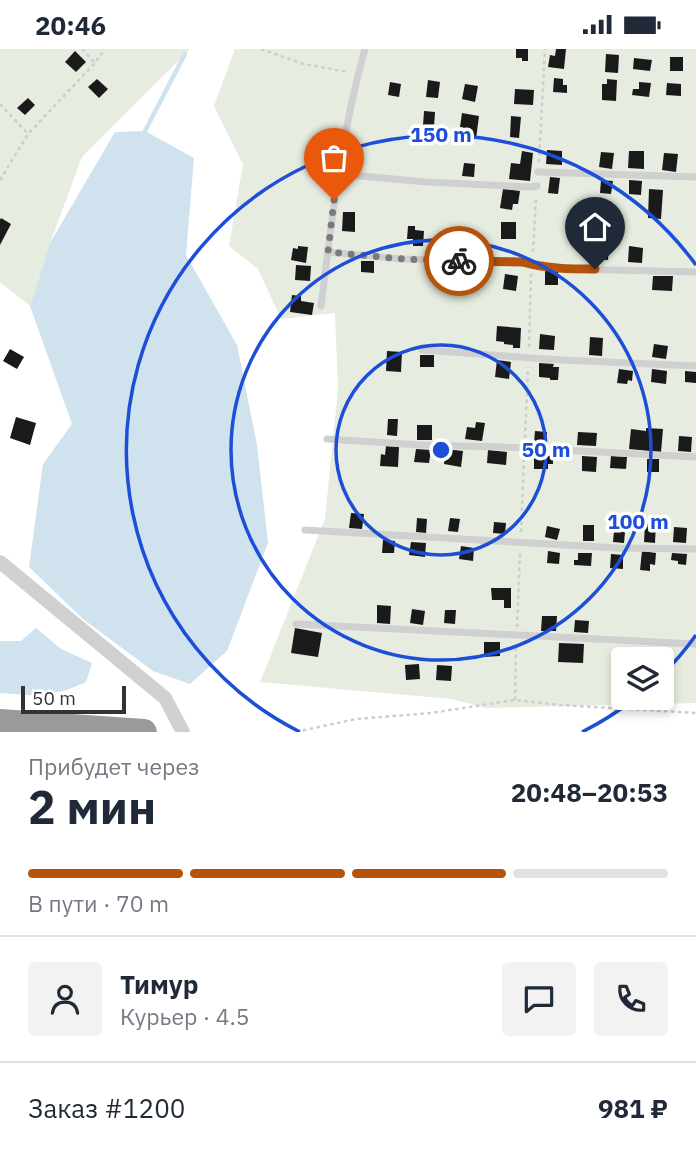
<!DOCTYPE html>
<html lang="ru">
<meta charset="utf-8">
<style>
:root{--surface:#fff;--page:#f2f2f3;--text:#1f2937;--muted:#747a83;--line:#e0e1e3;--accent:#b45309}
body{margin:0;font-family:"IBM Plex Sans",sans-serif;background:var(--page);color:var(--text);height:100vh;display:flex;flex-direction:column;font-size:26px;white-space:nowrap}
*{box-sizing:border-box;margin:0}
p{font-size:23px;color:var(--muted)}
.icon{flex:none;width:38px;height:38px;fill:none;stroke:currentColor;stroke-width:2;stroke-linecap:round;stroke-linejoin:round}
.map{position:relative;height:683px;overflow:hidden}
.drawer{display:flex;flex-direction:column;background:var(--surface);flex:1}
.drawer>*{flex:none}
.tools{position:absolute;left:611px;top:598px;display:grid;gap:14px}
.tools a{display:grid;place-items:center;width:63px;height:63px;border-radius:7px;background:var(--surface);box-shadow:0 4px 10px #0003;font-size:35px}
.scale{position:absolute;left:21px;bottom:18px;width:105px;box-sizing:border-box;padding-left:7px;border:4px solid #333;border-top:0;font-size:19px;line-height:24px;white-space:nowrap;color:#333;-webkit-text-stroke:5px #fff;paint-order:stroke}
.pin{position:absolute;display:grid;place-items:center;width:60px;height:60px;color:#fff;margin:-72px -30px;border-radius:50% 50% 50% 0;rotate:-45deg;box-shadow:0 0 7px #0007}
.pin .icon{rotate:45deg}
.courier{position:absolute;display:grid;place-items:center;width:70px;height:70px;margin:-35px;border:5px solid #b45309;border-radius:50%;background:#fff;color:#222;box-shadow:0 2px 9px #0007}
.head em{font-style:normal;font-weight:700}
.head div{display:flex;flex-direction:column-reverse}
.head{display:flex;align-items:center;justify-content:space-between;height:119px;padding:0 28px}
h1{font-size:46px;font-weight:700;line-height:52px}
.bar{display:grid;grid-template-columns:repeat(4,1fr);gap:10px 7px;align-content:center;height:84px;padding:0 28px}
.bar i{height:9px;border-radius:5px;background:var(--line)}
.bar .active{background:var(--accent)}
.bar p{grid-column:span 4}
.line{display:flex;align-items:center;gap:18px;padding:0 28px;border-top:2px solid var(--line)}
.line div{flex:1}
.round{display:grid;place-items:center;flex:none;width:74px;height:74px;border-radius:7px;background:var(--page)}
.status{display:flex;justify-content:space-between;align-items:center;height:49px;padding:0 35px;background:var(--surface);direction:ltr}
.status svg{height:19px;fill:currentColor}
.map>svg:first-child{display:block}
</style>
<div class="status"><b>20:46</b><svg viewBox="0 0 49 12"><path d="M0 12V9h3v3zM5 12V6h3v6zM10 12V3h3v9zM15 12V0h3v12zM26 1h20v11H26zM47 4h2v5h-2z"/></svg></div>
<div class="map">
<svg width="696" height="683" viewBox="0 0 696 683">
<rect width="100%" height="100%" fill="#fff"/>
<!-- green -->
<g fill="#e6ecdf" fill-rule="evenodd">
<polygon points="0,0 190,0 82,108 50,194 30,257 0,233"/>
<path d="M235,0H696V654L486,659L452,650L260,633L325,470L338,341L335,264L281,270L258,220L229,197L243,115L214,57ZM623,611H662V649H623Z"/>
</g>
<!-- water -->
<g fill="#cfe2ee">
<polygon points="145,82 194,109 186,206 237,296 257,396 268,494 227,602 190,635 153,622 83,570 29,518 43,415 72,375 30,257 50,194 115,83"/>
<polygon points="36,579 61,600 92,614 86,633 67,641 40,647 0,644 0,592 21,592"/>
</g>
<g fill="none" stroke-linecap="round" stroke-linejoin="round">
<!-- stream -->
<polyline stroke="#cfe2ee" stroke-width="4.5" points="146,86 145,82 185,5"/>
</g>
<!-- building -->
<g fill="#1a1a1a">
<polygon points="516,0 528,0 528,12 522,12 522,9 516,9"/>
<polygon points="556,0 566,0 564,20 548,18 550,6 555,7"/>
<polygon points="75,2 86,13 76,23 65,13"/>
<polygon points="606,5 619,6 618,24 605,23"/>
<rect x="670" y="8" width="13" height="14"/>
<polygon points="634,9 652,11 650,22 633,20"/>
<polygon points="554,29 563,30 563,36 567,36 567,44 553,43"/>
<polygon points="97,30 108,40 99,49 88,38"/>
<polygon points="607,30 617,31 616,52 602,51 602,35 607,35"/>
<polygon points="428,31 440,33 438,49 426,48"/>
<polygon points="390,33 401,35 399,48 388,46"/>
<polygon points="639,33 651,34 649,48 632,46 633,40 639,40"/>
<polygon points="667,34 681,35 681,47 666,46"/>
<polygon points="465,35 478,37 475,53 462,50"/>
<polygon points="515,40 534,41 533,56 514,55"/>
<polygon points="28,49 35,56 25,66 17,59"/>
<polygon points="424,62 435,63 434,78 423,77"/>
<polygon points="462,64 479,67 476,90 469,89 470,80 460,78"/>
<polygon points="511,67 521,68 519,89 510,88"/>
<polygon points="547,101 562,102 562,116 546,115"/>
<polygon points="522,102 533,104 530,132 509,130 511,114 520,115"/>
<polygon points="629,102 644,102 644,120 628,119"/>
<polygon points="601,103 614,104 612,120 599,118"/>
<polygon points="664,104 678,105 676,123 662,121"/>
<polygon points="464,114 475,115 474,128 462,127"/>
<polygon points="550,128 560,129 558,145 548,144"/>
<polygon points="601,131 613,132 611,145 600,144"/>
<polygon points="629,131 642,132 641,146 629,145"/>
<polygon points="503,140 520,142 518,155 513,155 512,161 500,159"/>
<polygon points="649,140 663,141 661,170 648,169"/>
<polygon points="343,163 355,163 355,183 342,182"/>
<polygon points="1,169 11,175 0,196 0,171"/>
<rect x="501" y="173" width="15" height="17"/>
<polygon points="408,177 415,177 415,181 424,182 423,197 413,197 413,190 407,190"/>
<polygon points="594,196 609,196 608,211 593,210"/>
<polygon points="298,197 308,198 306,214 291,211 293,199 298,200"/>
<polygon points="629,197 643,199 642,214 628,213"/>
<polygon points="361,212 374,212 374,224 361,223"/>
<polygon points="296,216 311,217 310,232 295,231"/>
<rect x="545" y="222" width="13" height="14"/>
<polygon points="505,225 518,227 516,242 503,240"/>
<polygon points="653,227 673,227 672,242 652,241"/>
<polygon points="292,246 301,247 301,252 314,254 312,266 290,263"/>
<polygon points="497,277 521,279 520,299 513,299 513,296 504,295 504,293 496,292"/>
<polygon points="540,285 555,287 554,301 539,300"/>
<polygon points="590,288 603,289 602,307 589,306"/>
<polygon points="654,295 668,297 666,310 652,308"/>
<polygon points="10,300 24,308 17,320 3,312"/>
<polygon points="387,302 402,303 401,323 386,322"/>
<rect x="420" y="306" width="14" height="12"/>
<polygon points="497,311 511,313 509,330 495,328"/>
<polygon points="539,314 554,315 553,318 559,318 558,331 550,331 550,329 539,328"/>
<polygon points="619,320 633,322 632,332 628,331 627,335 617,334"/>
<polygon points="652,320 667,322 666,335 651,333"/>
<polygon points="685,322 696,323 696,334 685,333"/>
<polygon points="16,368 36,374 30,396 10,389"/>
<polygon points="388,370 398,370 397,387 387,386"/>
<polygon points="476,373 485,374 482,392 465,390 467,378 475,379"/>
<rect x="417" y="376" width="15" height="15"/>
<polygon points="646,379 663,380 661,403 629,400 631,380 646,382"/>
<polygon points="535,382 547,383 546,395 534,394"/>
<polygon points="578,383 597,384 596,397 577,396"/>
<polygon points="679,387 692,388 691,403 678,402"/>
<polygon points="386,397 399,398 398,418 380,417 381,405 385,406"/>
<polygon points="416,400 431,401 429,414 414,413"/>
<polygon points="446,400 463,402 461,418 444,415"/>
<polygon points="488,401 507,403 506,416 487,414"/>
<polygon points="534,406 553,407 553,415 548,415 548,420 534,420"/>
<polygon points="582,407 597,408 596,423 582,422"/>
<polygon points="611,407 627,408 626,420 610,419"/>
<rect x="647" y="410" width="12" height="13"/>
<polygon points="351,464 364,465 362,480 349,479"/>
<polygon points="417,469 427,470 426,484 416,483"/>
<polygon points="450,469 460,470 458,483 448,482"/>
<polygon points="615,471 626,472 624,494 613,493"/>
<polygon points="494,473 506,474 505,485 493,484"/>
<polygon points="645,474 656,474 655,494 644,493"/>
<rect x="583" y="476" width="11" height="16"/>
<polygon points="547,477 560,480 557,491 545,488"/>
<polygon points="674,478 687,479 686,494 673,493"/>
<polygon points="383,491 395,492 394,504 382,504"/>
<polygon points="411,493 426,494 425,508 409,506"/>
<polygon points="461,497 474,499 473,512 459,510"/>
<polygon points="548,502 560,504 559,515 547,514"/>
<polygon points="642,502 656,504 655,516 650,515 650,522 640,521"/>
<polygon points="578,504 592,504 591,517 574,516 574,511 578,511"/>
<polygon points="672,504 687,505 686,516 678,515 678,512 671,511"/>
<polygon points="611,505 623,506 623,520 610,519"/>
<polygon points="491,539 511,539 511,559 504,559 504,551 492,551"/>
<polygon points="377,556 391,557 390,575 377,574"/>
<polygon points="412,560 425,562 423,576 410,574"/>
<polygon points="445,561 456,561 455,575 444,574"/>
<polygon points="542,567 557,567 556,582 541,582"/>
<polygon points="575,571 589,572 588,584 574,583"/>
<polygon points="295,579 322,584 318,608 291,604"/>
<polygon points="484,593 500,593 500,607 484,608"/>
<polygon points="559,594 584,595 583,614 558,613"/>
<polygon points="628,600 639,600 639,606 647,606 647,611 623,611 623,631 618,631 619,607 627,607"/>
<polygon points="419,615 420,630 406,631 405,616"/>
<polygon points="437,616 452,617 451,632 436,631"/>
</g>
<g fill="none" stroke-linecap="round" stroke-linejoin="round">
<!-- path -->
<g stroke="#cdcdcd" stroke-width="2.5" stroke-dasharray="3.5 3.5" stroke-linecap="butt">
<polyline points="82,0 94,13"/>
<polyline points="261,0 304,15 348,23"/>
<polyline points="0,55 28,85"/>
<polyline points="539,113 545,0"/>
<polyline points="0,131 28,85 95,14 105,0"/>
<polyline points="533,203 536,147"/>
<polyline points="529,298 531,224"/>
<polyline points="525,389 528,318"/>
<polyline points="521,483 524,409"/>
<polyline points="517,578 520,504"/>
<polyline points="515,651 516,595"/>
<polyline points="296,683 356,670 431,664 515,651 560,656 696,664"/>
</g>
<!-- lane -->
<g stroke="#d0d0d0" stroke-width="7">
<polyline points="538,123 696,128"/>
<polyline points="338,125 427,133 531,138 537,137"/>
<polyline points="328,203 403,210 523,213 569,220 696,223"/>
<path d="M321,257C332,171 341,84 365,0"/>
<polyline points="422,301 561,311 696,317"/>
<polyline points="327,390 421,396 501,398 696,408"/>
<polyline points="305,481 618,499 696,500"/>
<polyline points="296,575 696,595"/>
</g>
<!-- street -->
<polyline stroke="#d0d0d0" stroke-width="14" points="0,513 165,649 183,683"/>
<!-- highway -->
<polyline stroke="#9a9a9a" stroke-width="26" points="0,673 144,683"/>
</g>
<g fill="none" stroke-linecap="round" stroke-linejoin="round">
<!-- done -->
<polyline stroke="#7a7a7a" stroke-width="7" stroke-dasharray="0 12.6" points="334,151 328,203 403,210 459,212"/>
<!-- route -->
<path stroke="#b45309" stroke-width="9" d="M459,212L523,213C546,220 572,220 595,220"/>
</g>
<!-- distance rings -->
<g fill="none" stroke="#1d4ed8" stroke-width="3.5">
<circle cx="441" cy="401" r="105"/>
<circle cx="441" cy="401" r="210"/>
<path d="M696 586A315 315 0 0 1 662 626M633 651A315 315 0 0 1 582 683M300 683A315 315 0 1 1 696 216"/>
</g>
<circle cx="441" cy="401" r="10" fill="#1d4ed8" stroke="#fff" stroke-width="3.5"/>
<g font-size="21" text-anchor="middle" font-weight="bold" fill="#1d4ed8" stroke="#fff" stroke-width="7" stroke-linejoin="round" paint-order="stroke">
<text x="441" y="93">150 m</text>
<text x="546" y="408">50 m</text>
<text x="638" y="480">100 m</text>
</g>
</svg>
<div class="tools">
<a><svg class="icon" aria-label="layers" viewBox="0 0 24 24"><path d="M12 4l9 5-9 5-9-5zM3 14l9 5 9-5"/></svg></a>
</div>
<div class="scale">50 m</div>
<div class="pin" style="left:334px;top:151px;background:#ea580c"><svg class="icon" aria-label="bag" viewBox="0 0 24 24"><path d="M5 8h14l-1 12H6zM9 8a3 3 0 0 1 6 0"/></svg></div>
<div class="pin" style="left:595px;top:220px;background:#1f2937"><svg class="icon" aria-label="home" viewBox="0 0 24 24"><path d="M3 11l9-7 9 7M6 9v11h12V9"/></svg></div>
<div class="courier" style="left:459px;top:212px"><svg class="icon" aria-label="bike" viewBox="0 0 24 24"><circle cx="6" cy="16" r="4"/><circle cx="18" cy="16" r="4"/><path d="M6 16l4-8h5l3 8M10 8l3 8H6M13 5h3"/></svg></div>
</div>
<section class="drawer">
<div class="head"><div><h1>2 мин</h1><p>Прибудет через</p></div><em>20:48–20:53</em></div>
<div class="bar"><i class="active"></i><i class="active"></i><i class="active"></i><i></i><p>В пути · 70 m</p></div>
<div class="line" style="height:126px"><a class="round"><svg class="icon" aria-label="person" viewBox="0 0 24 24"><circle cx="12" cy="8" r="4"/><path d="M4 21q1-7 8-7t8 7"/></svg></a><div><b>Тимур</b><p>Курьер · 4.5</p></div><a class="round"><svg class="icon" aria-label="chat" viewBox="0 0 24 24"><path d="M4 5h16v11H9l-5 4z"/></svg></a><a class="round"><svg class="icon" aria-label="phone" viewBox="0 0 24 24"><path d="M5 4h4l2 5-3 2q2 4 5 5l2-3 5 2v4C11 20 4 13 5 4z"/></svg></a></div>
<div class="line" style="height:91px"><div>Заказ #1200</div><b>981 ₽</b></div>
</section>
